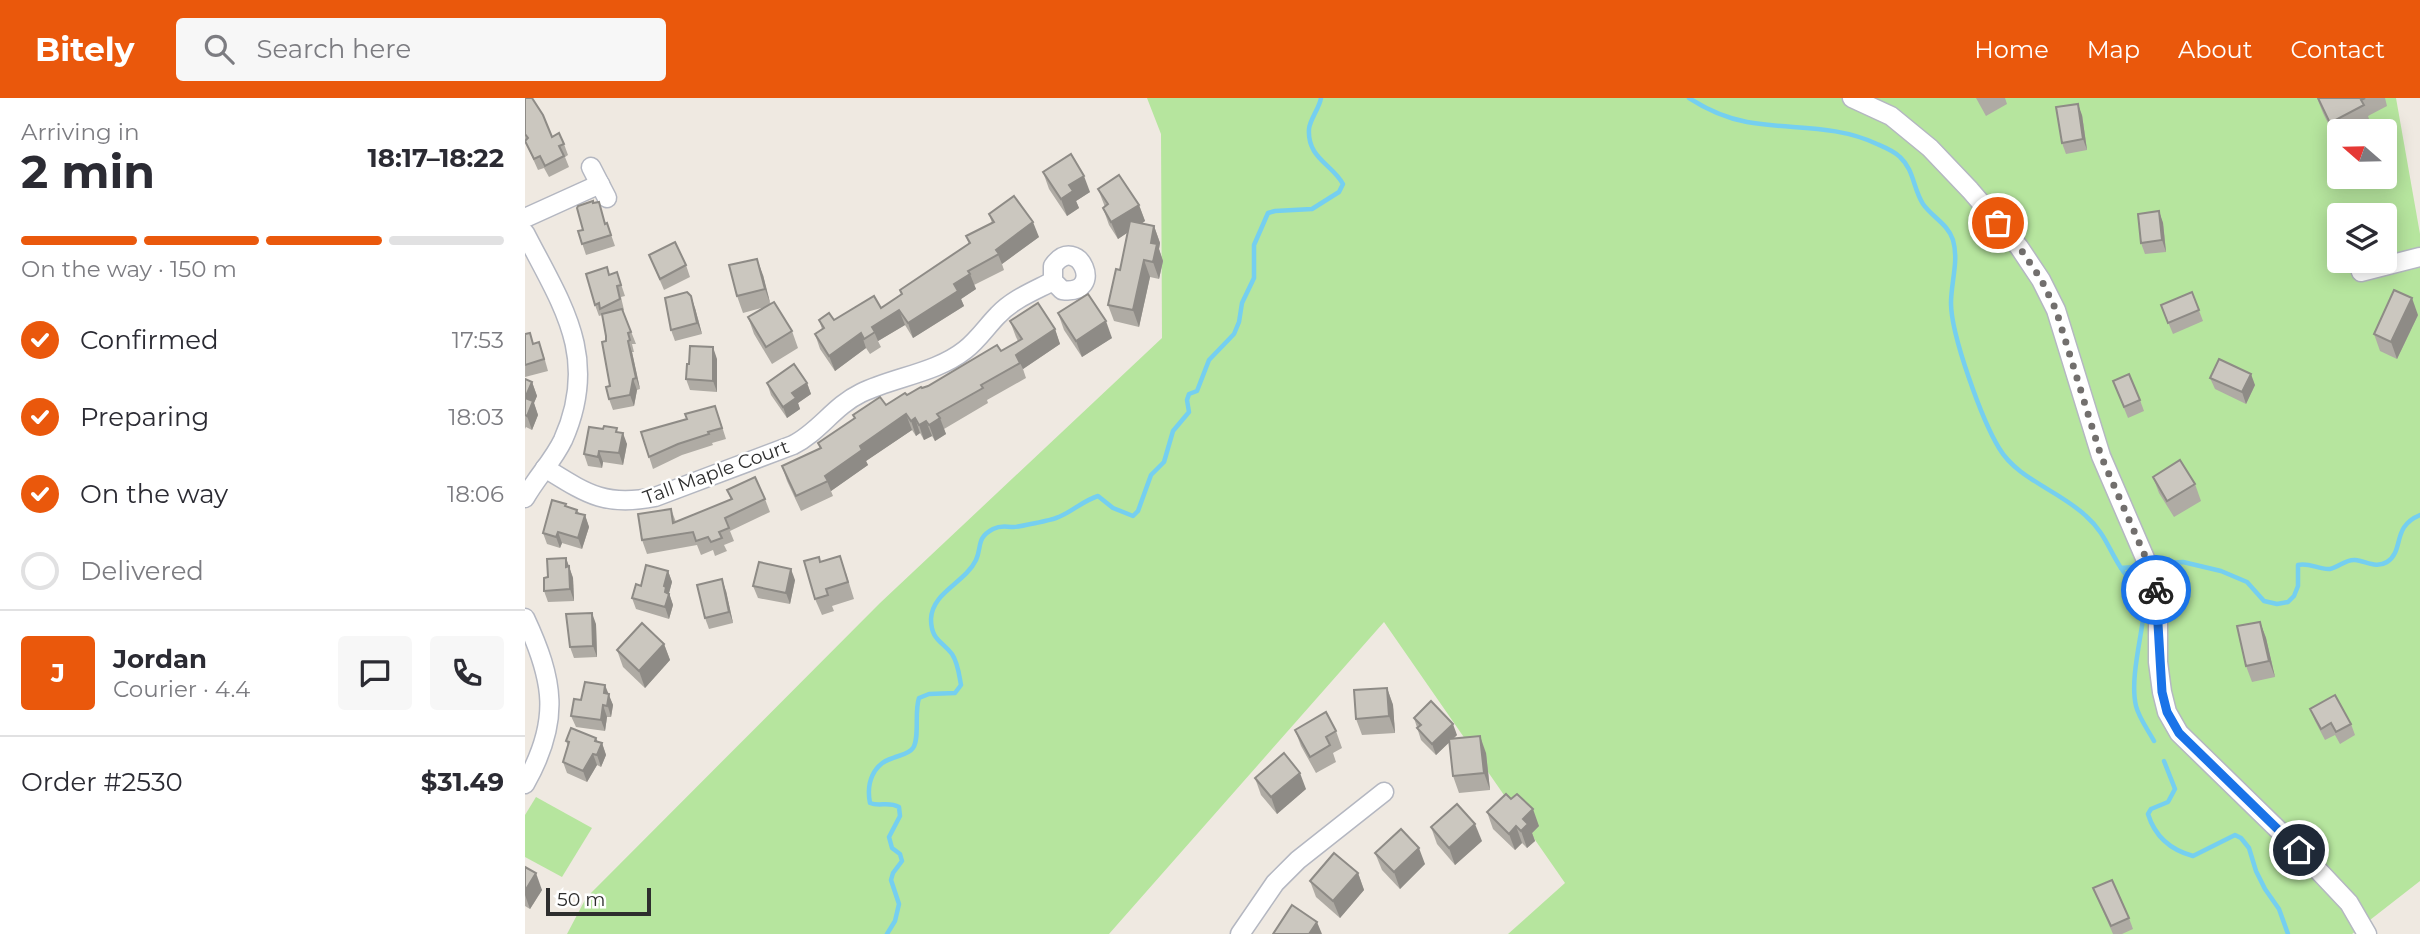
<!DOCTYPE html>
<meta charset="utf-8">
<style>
:root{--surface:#fff;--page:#f7f7f7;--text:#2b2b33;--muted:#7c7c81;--line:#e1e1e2;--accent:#ea580c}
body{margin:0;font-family:Montserrat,sans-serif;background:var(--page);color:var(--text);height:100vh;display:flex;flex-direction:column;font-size:26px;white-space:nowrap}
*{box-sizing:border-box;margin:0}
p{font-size:23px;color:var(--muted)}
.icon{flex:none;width:38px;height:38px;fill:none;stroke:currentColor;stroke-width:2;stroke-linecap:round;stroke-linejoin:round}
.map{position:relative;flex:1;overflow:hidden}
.panel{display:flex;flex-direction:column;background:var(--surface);width:525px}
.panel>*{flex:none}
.needle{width:46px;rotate:290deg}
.controls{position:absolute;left:1802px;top:21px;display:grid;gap:14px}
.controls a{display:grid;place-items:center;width:70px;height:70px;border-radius:7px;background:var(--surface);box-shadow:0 4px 18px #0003;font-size:35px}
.scale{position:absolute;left:21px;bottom:18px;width:105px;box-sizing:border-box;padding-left:7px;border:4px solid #2e2e2e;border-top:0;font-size:19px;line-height:24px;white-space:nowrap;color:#2e2e2e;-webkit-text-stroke:5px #fff;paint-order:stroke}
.pin{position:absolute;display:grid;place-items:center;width:60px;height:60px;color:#fff;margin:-30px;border:4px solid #fff;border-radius:50%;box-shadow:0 2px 7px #0007}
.courier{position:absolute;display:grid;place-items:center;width:70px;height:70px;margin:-35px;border:5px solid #1a73e8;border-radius:50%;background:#fff;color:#222;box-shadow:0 2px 9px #0007}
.head em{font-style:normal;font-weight:700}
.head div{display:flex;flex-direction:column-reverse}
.head{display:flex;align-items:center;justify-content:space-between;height:119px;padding:0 21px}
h1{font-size:46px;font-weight:700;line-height:52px}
.bar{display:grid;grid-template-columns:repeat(4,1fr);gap:10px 7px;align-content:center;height:84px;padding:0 21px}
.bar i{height:9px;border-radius:5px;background:var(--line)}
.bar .on{background:var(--accent)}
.bar p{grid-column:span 4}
.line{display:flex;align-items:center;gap:18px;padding:0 21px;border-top:2px solid var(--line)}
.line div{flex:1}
.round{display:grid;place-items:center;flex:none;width:74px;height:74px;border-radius:7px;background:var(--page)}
ol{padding:0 21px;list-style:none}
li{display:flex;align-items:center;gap:21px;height:77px}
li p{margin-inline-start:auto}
li .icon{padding:7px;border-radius:50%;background:var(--accent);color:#fff;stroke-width:4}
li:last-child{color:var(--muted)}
li i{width:38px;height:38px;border:4px solid var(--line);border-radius:50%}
header{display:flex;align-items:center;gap:42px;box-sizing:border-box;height:98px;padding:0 35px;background:var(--accent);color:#fff}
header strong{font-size:33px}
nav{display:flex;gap:38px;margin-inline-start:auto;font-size:24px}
.search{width:490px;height:63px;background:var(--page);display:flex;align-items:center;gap:18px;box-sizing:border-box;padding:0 24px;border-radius:7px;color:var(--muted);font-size:26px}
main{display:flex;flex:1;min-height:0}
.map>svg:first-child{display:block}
</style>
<header>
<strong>Bitely</strong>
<div class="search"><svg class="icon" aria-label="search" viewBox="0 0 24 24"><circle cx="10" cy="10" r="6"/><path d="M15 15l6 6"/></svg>Search here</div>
<nav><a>Home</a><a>Map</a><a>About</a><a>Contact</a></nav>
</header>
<main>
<section class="panel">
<div class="head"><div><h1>2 min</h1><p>Arriving in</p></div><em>18:17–18:22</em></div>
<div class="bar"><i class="on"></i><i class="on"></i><i class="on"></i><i></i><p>On the way · 150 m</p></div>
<ol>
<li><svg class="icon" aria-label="check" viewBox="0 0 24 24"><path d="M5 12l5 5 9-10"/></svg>Confirmed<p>17:53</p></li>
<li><svg class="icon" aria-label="check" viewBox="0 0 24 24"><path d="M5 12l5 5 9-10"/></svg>Preparing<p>18:03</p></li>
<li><svg class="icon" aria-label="check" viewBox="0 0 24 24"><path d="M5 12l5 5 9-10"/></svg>On the way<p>18:06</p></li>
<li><i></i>Delivered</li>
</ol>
<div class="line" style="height:126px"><b class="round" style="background:var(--accent);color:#fff">J</b><div><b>Jordan</b><p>Courier · 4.4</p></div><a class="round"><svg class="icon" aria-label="chat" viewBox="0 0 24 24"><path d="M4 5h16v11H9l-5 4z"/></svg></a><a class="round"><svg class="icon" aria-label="phone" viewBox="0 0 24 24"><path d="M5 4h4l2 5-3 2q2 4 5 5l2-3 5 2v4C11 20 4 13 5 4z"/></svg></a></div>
<div class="line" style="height:91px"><div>Order #2530</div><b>$31.49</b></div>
</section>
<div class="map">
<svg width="1895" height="836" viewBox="0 0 1895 836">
<rect width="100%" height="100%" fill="#efe9e1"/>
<!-- green -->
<g fill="#b6e59e" fill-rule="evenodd">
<path d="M622,0H1871L1895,136V783L1827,836H983L1040,785L859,524L584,836H42L61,800L355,505L637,240L636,36ZM1815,33H1860V79H1815ZM1815,117H1860V163H1815Z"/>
<polygon points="11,699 67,730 37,779 0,759 0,717"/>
</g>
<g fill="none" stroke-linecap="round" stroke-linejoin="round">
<!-- stream -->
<g stroke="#75cff0" stroke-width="4.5">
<path d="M1164,0C1181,11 1201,20 1222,24C1266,32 1310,26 1352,46C1359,49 1369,53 1375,59C1389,72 1388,90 1398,106C1407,119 1423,126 1428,142C1434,163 1426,184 1426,205C1426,237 1457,322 1474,350C1492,381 1535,393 1561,418C1580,435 1583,450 1596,470C1602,481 1613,488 1621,497C1619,531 1604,579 1611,608C1614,620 1623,632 1629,643"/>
<path d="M1638,465L1658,464L1696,473L1722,484L1739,503L1752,506L1763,504L1769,498L1773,488V467C1784,464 1794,472 1805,471C1814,469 1821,461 1830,462C1841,463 1851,471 1862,464C1880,452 1866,429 1895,417"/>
<polyline points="1596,470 1609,469"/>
<path d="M1639,663L1650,691L1643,704L1626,711L1623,716C1630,739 1646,752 1668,758L1710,737L1716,740L1724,750L1731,773L1740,791L1754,811L1763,836"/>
<path d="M362,836L370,823L374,806L366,782L368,775L377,763L375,756L367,750L364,739L375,718L374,709C363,703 355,709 345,705C341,685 348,666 368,660C375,657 384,656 388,650C395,640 389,614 394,600L404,596L430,595L436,587C434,576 433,565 427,556C417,543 406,542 406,521C407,494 440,485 451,462C457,449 451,440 468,431C476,427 480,429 489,429C492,429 527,422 531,420C546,415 557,403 573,398L588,410L608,418L613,413L626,377L639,364L648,333L664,314L662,302L664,296L672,293L684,262L709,236L714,224L717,205L729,180V147L743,115L750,113L787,111L814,94L818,86C807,66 782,60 784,31C785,21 794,11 796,0"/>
</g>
<!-- minor casing -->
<g stroke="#b4b7c1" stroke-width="21">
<g id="minor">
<polyline points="1327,0 1366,18 1405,50 1445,92 1494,149 1516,182 1531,212 1576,358 1629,481 1633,504 1633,564 1637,594 1642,614 1654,635 1774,752 1824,805 1842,836"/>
<polyline points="66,69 82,100"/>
<polyline points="0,120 75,86"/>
<path d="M0,135C37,207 75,259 38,342C28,363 11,380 0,400"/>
<polyline points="1836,174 1895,159"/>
<path d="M20,370C62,396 80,409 130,399L268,347C294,334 309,308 336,295C369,279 411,275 440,252C453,242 462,228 473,217C488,201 509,193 528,183L537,192C582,198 553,133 528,168V183"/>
<path d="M0,520C29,582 36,623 0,686"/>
<polyline points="715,836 750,785 773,762 859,694"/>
</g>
</g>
<!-- minor -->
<use href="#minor" stroke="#fff" stroke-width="18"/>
</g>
<!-- wall -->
<g fill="#afaba4">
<polygon points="0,0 27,39 39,46 43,57 40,59 44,69 24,79 19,70 13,72 0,43"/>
<polygon points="1451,0 1480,0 1482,6 1461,18"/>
<polygon points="1792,0 1860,0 1862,8 1843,18 1845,24 1827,33 1815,33 1815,39 1811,41 1798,15"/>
<polygon points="1557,17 1562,52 1541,56 1537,45"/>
<polygon points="518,74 565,94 551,103 554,110 542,118 524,91"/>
<polygon points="573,91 614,107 620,123 616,126 629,128 635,145 634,151 638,163 634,181 625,179 614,229 589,223 583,207 595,172 603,134 593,141 584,127 578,110 580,109"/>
<polygon points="1634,113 1638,125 1641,154 1620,156 1616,145"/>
<polygon points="464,116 514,139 477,166 479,172 449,187 451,191 436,201 439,208 388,240 380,227 353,243 356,249 345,256 341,250 310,273 295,251 290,236 297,231 294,222 309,222 356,210 377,197 375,192 444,146 441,138 467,125"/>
<polygon points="82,125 90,148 61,157 53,133"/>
<polygon points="124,157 161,167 165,179 139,192"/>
<polygon points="92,174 100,198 96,199 99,212 98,213 111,246 107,246 109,254 107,254 115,291 112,292 109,308 88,312 84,301 85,288 81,238 77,217 74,218 70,207 85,177"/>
<polygon points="238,177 245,206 267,233 273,250 247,266 229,236 223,219 240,209 218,215 212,198"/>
<polygon points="1667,194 1678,223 1648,236 1636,207"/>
<polygon points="170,210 177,236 150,243 146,232"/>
<polygon points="533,215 587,240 557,259 539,232"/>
<polygon points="1893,217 1872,261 1855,253 1849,236"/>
<polygon points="485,223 530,231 535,246 498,271 501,280 462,302 463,305 419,331 421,336 410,343 407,338 399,342 395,335 391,338 387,332 341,363 343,367 306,393 308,398 276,413 262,383 257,368 295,350 293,345 330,320 328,317 361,307 403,288 476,253 493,243 491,239"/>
<polygon points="0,236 18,255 23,273 0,279"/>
<polygon points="192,261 192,294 165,292 161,281"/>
<polygon points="1685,280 1730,287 1721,306 1690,291"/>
<polygon points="0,281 7,284 12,298 9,305 13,317 7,332 1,329 0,331"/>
<polygon points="1588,283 1615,302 1619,313 1603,320"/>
<polygon points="242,285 282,285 286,296 273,305 275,311 262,320 246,297"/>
<polygon points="194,319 201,341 187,345 188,347 157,357 128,371 116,334"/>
<polygon points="93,334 102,346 98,367 78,364 77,370 63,368 59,356"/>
<polygon points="1628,379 1670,386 1676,403 1649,419 1634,395"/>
<polygon points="202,392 240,401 245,414 205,433 209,443 199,447 202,453 190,458 188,452 176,457 172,447 122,456 117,442 146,411 151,424 206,402"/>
<polygon points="41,406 41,408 52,412 54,415 60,417 64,429 57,451 37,445 35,450 22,446 18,435"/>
<polygon points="41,460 48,480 49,503 23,504 19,493 23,479"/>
<polygon points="296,464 321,475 329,501 307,508 309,513 297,517 290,501"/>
<polygon points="143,473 147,484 144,495 148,507 144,521 111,511 107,500 116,488"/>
<polygon points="270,482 265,506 233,500 228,488"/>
<polygon points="201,493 208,525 184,531 180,520"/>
<polygon points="1735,524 1741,540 1750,579 1727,584 1721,568"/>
<polygon points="71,526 72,559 49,560 45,549"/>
<polygon points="139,546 145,562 120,590 98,569 92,552"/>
<polygon points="862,590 868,607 870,635 837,637 831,621"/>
<polygon points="83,596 88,607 86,619 82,619 80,633 51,629 46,618 56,602"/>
<polygon points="1785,611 1826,626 1830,637 1815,646 1810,637 1800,642 1790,623"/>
<polygon points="889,620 932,637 928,641 961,655 965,692 934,695 928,678 924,644 911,657 896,642"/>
<polygon points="770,632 811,633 817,650 808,655 811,664 791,675 776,648"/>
<polygon points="41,643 72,643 77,645 81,657 76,669 72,667 62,684 42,675 38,664 43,648"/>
<polygon points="730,680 781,691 752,716 736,697"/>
<polygon points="962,714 1014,728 1007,735 1010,743 1002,750 997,745 990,752 968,731"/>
<polygon points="906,729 957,743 930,767 912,746"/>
<polygon points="850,755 900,766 875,791 857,772"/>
<polygon points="0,769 17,792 5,811 0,808"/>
<polygon points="833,775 839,792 815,820 791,799 785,783"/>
<polygon points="1568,790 1604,820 1608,831 1597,836 1588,836"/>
</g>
<!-- shaded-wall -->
<g fill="#8e8b86">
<polygon points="1553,6 1557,17 1562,52 1558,41"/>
<polygon points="559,78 565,94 551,103 554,110 542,118 536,101 544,87"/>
<polygon points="614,107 620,123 593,141 586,124"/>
<polygon points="1634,113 1638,125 1641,154 1637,142"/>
<polygon points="508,124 514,139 477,166 471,152"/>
<polygon points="629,128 635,145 634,151 638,163 634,181 628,164 626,145"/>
<polygon points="232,161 238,177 246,208 240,191"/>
<polygon points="619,162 625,179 614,229 608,212"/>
<polygon points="445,176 451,191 436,201 439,208 388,240 383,225 429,186"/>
<polygon points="166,198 170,210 177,236 172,225"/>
<polygon points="1887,200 1893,217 1872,261 1866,244"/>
<polygon points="374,212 380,227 353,243 347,229"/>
<polygon points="581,223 587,240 557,259 551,243"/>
<polygon points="530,231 535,246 498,271 491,257"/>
<polygon points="336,235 341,250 310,273 304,258"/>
<polygon points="103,243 107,254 115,291 111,280"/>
<polygon points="188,249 192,261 192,294 188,283"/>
<polygon points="1726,276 1730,287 1721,306 1717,294"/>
<polygon points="108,281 112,292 109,308 105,297"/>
<polygon points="7,284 12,298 9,305 13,317 7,332 2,318 0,300"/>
<polygon points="282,285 286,296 273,305 275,311 262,320 258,309 267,295"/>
<polygon points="381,316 387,332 341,363 343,367 306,393 300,378 335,348"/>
<polygon points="390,320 395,335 391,338 386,323"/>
<polygon points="415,320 421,336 410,343 404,327"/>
<polygon points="401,323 407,338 399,342 394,327"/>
<polygon points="98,335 102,346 98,367 94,355"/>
<polygon points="74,353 78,364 77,370 73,359"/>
<polygon points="60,417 64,429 57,451 53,440"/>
<polygon points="33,434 37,445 35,450 31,439"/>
<polygon points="41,460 48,480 49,503 45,491"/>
<polygon points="266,471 270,482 265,506 261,495"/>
<polygon points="143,473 147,484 144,495 148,507 144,521 140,509 139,488"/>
<polygon points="197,481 201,493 208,525 204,514"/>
<polygon points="67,515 71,526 72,559 68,548"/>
<polygon points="1735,524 1741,540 1750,579 1744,563"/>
<polygon points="139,546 145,562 120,590 114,573"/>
<polygon points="80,587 88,607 86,619 79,595"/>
<polygon points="862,590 868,607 870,635 864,618"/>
<polygon points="78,607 82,619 80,633 76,622"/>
<polygon points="928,626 932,637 911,657 907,646"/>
<polygon points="955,638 961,655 965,692 959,675"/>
<polygon points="71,640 75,650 77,645 81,657 76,669 72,657 70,643"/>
<polygon points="68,656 72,667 62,684 58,673"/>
<polygon points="775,675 781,691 752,716 746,699"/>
<polygon points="1008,711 1014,728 1007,735 1010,743 1002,750 996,733 998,721"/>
<polygon points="950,726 957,743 930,767 924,750"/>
<polygon points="991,728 997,745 990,752 984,736"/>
<polygon points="894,750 900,766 875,791 869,774"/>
<polygon points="11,775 17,792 5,811 0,797 0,793"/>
<polygon points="833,775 839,792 815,820 808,803"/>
<polygon points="792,824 797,836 784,836"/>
</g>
<!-- building -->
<g fill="#cbc7bf" stroke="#8e8b86" stroke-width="2">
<polygon points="0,0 7,0 18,17 27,39 34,35 39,46 34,48 39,58 20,68 15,58 9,61 0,43 3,40 0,36"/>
<polygon points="1793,0 1840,0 1836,2 1839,7 1805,25"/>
<polygon points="1553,6 1558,41 1537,45 1531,9"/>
<polygon points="546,56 559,78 544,87 548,93 536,101 518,74"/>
<polygon points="594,77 614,107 586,124 578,110 583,106 573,91"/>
<polygon points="489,98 508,124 471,152 474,156 443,173 445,176 429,186 433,193 383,225 374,212 347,229 350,234 339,241 336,235 304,258 290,236 299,230 294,222 304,215 309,222 349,198 356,210 377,196 375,192 445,145 441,138 469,124 464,116"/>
<polygon points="68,103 68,105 74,104 80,126 82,125 86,137 57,146 53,133 58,132 52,110 53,108"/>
<polygon points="1634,113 1637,142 1616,145 1613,116"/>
<polygon points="605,123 629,128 626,145 632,146 628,164 619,162 608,212 583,207 591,171 595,172"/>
<polygon points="150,144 161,167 135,181 124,157"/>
<polygon points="232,161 240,191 212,198 204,167"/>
<polygon points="82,169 84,177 92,174 96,187 92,188 95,201 75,211 74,205 70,207 61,176"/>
<polygon points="1869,192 1887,200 1866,244 1849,236"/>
<polygon points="162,194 166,198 172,225 146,232 140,200"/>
<polygon points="1667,194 1674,212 1643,225 1636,207"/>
<polygon points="563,196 581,223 551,243 533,215"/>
<polygon points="249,204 267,233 241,249 223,219"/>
<polygon points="513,205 530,231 491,257 495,265 456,287 458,290 412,316 415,320 404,327 401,323 394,327 390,320 386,323 381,316 335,348 337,352 300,378 303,383 271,398 257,368 296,350 293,345 330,320 328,317 355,299 361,307 380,295 382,297 396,289 397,290 403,288 472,247 476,253 497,241 485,223"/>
<polygon points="97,211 106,234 103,235 105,242 103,243 111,280 108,281 105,297 84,301 81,289 85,288 77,244 81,243 81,238 77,216"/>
<polygon points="5,235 8,246 14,244 19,261 0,267 0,236"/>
<polygon points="165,248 188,249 188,283 161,281 162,266 164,266"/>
<polygon points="1694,261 1726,276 1717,294 1685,280"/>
<polygon points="269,266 282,285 267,295 271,300 258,309 242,285"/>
<polygon points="1604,276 1615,302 1599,309 1588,283"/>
<polygon points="0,281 7,284 0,300 8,303 2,318 0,317"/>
<polygon points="190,308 197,330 183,334 184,336 153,346 124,359 116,334 162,321 160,316"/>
<polygon points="79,328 92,330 91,334 98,335 94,355 74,353 73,359 59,356 64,329 78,331"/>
<polygon points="1655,362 1670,386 1642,403 1628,379"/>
<polygon points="230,379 240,401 200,420 204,430 194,434 197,440 186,444 183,439 171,443 168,434 117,442 113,416 146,411 148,425 207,401 202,392"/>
<polygon points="27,402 41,406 40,408 52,412 51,415 60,417 53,440 33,434 31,439 18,435"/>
<polygon points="315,458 323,484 301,491 303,497 290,501 279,463 294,459 295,464"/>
<polygon points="41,460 41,469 44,468 45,491 19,493 19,480 23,479 22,461"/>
<polygon points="234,464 266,471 261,495 228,488"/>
<polygon points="121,467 143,473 139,488 141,489 140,494 144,496 140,509 107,500 111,486 116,488"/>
<polygon points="197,481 204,514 180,520 172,487"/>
<polygon points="67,515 68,548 45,549 41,516"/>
<polygon points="1735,524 1744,563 1721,568 1712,528"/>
<polygon points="117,525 139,546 114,573 92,552"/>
<polygon points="60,584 80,587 79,595 84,596 82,608 78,607 76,622 46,618 49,601 56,602"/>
<polygon points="862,590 864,618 831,621 829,592"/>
<polygon points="1810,597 1826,626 1811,634 1806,625 1796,631 1785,611"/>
<polygon points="906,603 928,626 907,646 892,630 896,627 889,620"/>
<polygon points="801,614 811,633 801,639 805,647 785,659 770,632"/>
<polygon points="46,630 71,640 70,643 77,645 72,657 68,656 58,673 38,664 44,644 41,643"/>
<polygon points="955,638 959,675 928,678 924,641"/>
<polygon points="759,655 775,675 746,699 730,680"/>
<polygon points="981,696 986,701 992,696 1008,711 998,721 1003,726 996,733 991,728 984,736 962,714"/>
<polygon points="932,706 950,726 924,750 906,729"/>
<polygon points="876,731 894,750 869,774 850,755"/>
<polygon points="809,755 833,775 808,803 785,783"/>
<polygon points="0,769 11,775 0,793"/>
<polygon points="1587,782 1604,820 1586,828 1568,790"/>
<polygon points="767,807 792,824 784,836 748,836"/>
</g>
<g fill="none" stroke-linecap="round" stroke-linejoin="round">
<!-- done -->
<polyline stroke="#726f6d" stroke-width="7" stroke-dasharray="0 12.6" points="1473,125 1494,149 1516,181 1531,212 1576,358 1620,458 1631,492"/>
<!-- route -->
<polyline stroke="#1a73e8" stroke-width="9" points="1631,492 1637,594 1642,614 1654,635 1774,752"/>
</g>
<g text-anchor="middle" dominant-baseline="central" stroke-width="5" stroke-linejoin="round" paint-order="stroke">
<!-- street labels -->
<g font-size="19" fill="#2e2e2e" stroke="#fff">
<text transform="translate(191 374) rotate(-20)">Tall Maple Court</text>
</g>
</g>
</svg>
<div class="controls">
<a><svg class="needle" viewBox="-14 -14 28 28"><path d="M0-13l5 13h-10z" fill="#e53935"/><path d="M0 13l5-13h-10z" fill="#7c7c81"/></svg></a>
<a><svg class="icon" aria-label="layers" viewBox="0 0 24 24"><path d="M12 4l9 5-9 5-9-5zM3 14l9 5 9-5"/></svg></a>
</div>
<div class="scale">50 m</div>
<div class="pin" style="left:1473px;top:125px;background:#ea580c"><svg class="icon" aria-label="bag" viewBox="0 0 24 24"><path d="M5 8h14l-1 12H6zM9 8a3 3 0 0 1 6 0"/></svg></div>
<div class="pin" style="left:1774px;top:752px;background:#1f2937"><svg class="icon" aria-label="home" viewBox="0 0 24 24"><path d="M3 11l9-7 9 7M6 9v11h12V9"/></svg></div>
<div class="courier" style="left:1631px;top:492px"><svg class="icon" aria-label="bike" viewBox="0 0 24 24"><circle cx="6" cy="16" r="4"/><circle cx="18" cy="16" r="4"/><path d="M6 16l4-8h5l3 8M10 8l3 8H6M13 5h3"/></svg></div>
</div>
</main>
